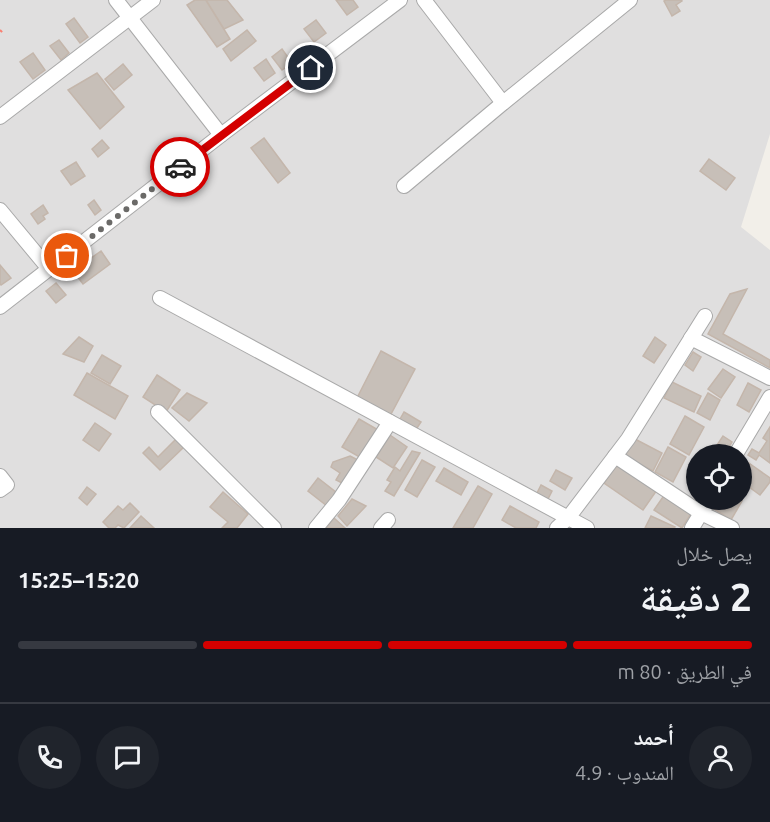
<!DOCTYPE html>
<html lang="ar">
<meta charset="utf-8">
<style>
:root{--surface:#171b24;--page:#20242c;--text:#f1f3f6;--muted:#9ea1a6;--line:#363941;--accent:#d40000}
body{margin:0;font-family:Ubuntu,"Noto Naskh Arabic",sans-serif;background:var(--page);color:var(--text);direction:rtl;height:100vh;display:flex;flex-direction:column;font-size:22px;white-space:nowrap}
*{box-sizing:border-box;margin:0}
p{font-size:20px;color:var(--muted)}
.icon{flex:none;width:33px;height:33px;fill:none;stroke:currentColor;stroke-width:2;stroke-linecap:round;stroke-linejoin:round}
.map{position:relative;height:528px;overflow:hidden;direction:ltr}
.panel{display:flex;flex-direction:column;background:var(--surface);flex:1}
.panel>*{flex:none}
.controls{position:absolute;left:686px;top:444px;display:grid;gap:12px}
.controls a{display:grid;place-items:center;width:66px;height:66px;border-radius:50%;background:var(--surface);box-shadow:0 2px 4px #0004;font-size:30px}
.pin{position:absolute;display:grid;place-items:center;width:51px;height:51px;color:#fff;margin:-26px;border:3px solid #fff;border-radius:50%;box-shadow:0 2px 6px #0007}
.courier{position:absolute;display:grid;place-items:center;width:60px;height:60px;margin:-30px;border:4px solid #d40000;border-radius:50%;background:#fff;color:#222;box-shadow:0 2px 8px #0007}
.overview em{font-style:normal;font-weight:600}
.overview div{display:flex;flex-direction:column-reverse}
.overview{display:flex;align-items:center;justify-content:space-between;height:102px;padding:0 18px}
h1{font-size:39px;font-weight:600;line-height:45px}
.bar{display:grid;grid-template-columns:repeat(4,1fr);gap:9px 6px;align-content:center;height:72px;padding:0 18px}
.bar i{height:8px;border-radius:4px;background:var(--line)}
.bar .on{background:var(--accent)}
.bar p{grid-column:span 4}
.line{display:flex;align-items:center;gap:15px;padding:0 18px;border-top:2px solid var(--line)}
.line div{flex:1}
.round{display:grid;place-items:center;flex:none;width:63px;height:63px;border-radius:32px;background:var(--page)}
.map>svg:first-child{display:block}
</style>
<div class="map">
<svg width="770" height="528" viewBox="0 0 770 528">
<rect width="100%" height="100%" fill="#f2efe9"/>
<!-- residential -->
<path fill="#e0dfdf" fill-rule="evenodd" d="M0,0H770V134L741,227L770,250V528H0ZM696,454H741V500H696Z"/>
<!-- building -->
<g fill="#c7bfb8" stroke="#c4b6ab" stroke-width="1.5">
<polygon points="195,0 206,0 230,39 217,47 187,5"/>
<polygon points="206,0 227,0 243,20 224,29"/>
<polygon points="336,0 353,0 358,7 347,15"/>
<polygon points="666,0 681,0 682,1 676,5 680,11 672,16 664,1"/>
<polygon points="74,18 88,37 80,43 66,24"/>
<polygon points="316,20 326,33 314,42 304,29"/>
<polygon points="247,30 256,41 231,61 223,49"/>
<polygon points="59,40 69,53 61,60 50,46"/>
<polygon points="282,49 292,63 282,70 272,57"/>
<polygon points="33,53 45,70 33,79 20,62"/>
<polygon points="266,59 275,73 264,81 254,68"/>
<polygon points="123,64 132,75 114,90 105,79"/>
<polygon points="97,73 124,107 100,129 68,90"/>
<polygon points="264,138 290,173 278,183 251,148"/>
<polygon points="102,140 109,148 98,157 92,149"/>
<polygon points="709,159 735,178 726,190 700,171"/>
<polygon points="76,162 85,176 71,185 61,171"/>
<polygon points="94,200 101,210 95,215 88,205"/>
<polygon points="43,205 48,213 43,216 45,219 38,224 31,214"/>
<polygon points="101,251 110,264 83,284 73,271"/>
<polygon points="0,265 11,278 1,285 0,284"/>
<polygon points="56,283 66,295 56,303 46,291"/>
<polygon points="747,289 723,334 770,360 770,368 708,334 730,294"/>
<polygon points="79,337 93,346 84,362 63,354"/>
<polygon points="655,337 666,345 654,363 643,356"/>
<polygon points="381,351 415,369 390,416 357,398"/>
<polygon points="693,352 701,357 693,371 685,365"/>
<polygon points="102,355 121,366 110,384 91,373"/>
<polygon points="723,369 735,377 721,398 708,389"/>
<polygon points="87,373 128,396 115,419 74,395"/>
<polygon points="157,375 180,390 166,412 143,397"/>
<polygon points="672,382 701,396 694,412 664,398"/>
<polygon points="748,383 761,390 749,412 737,405"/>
<polygon points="187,393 207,403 189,421 172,408"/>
<polygon points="708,393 720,400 710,420 697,413"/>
<polygon points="404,412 421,422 415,431 399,421"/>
<polygon points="685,416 704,427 689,455 670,444"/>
<polygon points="359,419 380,431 363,459 342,447"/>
<polygon points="95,423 111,434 99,451 83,440"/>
<polygon points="770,427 770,463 759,455 756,460 748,455 752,449 759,453 767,441 763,438"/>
<polygon points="390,435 407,447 393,468 376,457"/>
<polygon points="723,436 732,442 725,454 711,454"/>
<polygon points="633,438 662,453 653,471 624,456"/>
<polygon points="176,439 184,447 160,470 143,453 149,447 158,457"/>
<polygon points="668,447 686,457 673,482 655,472"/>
<polygon points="412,451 420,453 394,496 385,491 391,482 387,480 395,467 400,471"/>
<polygon points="350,456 358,460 344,484 336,480 340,473 331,467 333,462"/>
<polygon points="422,460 435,467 417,497 405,490"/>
<polygon points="746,461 770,478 770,482 760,495 741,481 741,468"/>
<polygon points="618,463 657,490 643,510 604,483"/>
<polygon points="444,468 468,482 461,495 436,481"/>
<polygon points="556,470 572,478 565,490 550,481"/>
<polygon points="318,478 337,493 327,506 308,491"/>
<polygon points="541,485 552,491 547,501 536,495"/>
<polygon points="478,486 492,494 473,528 453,528"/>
<polygon points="87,487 96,494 87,505 79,498"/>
<polygon points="223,492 248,514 237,528 222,528 228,522 210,507"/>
<polygon points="665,494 692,512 682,528 654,510"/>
<polygon points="352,499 366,506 347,526 338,516"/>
<polygon points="720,500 739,500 742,501 731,520 714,509"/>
<polygon points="130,503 139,512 124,528 118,525 115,528 109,528 103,522 118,506 123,510"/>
<polygon points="510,506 539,522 536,528 516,528 502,520"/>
<polygon points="141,516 154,528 130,528"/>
<polygon points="651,516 675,527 674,528 645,528"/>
<polygon points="334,518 345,528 326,528"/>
</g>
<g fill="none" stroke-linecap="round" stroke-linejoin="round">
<!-- street casing -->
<g stroke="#a9a9a9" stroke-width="16">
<g id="street">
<polyline points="116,0 221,135"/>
<polyline points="424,0 503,103"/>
<polyline points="0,117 153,0"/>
<polyline points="404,186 503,103 630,0"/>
<polyline points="0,210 49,269"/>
<polyline points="160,298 587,528"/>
<polyline points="0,307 221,135 400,0"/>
<polyline points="691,338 770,378"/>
<polyline points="158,412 274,528"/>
<polyline points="736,454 770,397"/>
<polyline points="615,456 701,513 732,528"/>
<polyline points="0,476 7,485 0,490"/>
<polyline points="316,528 339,500 390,422"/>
<polyline points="381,528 388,520"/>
<polyline points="557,528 568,518 628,439 705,316"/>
<polyline points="692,528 709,500"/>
</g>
</g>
<!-- path -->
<polyline stroke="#fa8072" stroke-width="2" stroke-dasharray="3 3" stroke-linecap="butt" points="0,30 4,34"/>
<!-- street -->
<use href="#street" stroke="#fff" stroke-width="14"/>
</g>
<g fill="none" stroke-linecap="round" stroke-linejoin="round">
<!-- done -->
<polyline stroke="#6b6a68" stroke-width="6" stroke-dasharray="0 10.8" points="67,256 180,167"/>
<!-- route -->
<polyline stroke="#d40000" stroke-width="8" points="180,167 311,68"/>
</g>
</svg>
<div class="controls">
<a><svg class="icon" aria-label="locate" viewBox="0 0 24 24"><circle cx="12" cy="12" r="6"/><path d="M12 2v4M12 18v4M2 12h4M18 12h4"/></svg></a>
</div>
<div class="pin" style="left:67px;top:256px;background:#ea580c"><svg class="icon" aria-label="bag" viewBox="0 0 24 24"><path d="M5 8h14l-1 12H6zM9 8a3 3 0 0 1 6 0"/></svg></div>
<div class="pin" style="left:311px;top:68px;background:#1f2937"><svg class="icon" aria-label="home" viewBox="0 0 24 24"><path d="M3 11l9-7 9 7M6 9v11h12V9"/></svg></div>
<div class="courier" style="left:180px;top:167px"><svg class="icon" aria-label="car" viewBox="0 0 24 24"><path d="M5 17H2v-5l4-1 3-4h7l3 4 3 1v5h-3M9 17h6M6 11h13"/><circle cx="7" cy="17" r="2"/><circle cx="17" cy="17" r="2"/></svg></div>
</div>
<section class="panel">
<div class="overview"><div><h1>2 دقيقة</h1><p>يصل خلال</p></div><em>15:20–15:25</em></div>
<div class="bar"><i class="on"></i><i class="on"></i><i class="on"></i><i></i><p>في الطريق · 80 m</p></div>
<div class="line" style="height:108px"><a class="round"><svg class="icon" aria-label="person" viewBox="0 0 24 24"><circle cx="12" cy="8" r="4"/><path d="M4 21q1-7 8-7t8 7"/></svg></a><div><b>أحمد</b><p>المندوب · 4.9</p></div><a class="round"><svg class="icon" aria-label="chat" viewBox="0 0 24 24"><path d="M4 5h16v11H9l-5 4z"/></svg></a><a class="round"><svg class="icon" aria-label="phone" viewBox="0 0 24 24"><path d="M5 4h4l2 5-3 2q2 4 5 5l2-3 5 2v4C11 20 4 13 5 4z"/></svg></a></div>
</section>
